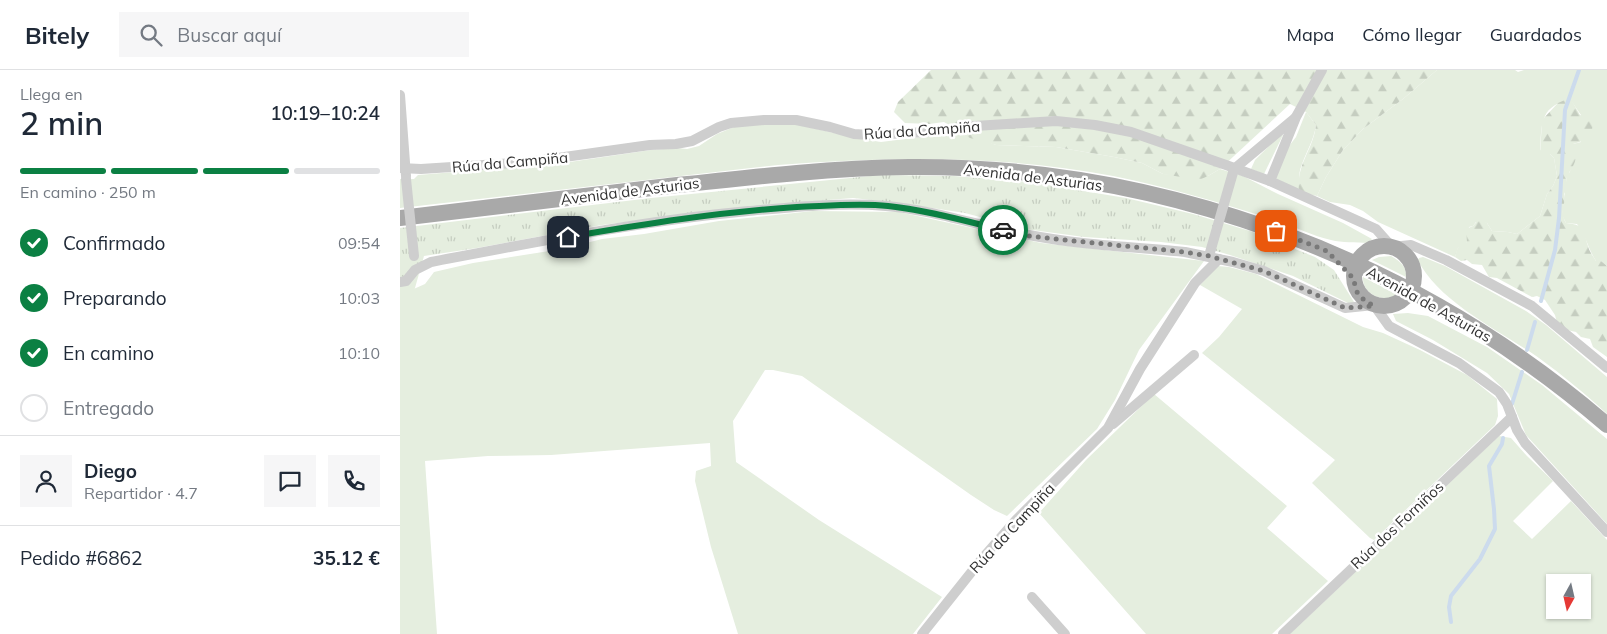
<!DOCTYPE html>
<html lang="es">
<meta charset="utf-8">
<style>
:root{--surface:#fff;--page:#f6f6f7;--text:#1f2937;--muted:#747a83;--line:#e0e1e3;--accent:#0b8043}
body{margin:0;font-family:Mulish,sans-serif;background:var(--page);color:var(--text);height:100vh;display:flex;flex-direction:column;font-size:19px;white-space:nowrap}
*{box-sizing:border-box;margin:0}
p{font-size:16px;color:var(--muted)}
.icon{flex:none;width:28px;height:28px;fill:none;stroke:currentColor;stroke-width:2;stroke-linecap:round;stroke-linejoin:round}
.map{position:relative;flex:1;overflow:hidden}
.side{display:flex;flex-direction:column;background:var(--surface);width:400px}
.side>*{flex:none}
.needle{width:32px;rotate:188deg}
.tools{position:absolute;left:1146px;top:504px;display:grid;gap:10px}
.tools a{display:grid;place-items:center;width:45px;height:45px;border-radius:0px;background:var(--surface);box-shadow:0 1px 4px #0004;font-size:25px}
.pin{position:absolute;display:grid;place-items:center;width:42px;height:42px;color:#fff;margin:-21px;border-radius:10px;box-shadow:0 2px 8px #0006}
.courier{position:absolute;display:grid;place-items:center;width:50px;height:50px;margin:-25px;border:4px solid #0b8043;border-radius:50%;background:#fff;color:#222;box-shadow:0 1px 6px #0007}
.head em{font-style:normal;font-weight:600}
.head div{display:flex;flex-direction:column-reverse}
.head{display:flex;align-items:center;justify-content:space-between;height:85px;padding:0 20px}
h1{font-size:32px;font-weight:600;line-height:38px}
.bar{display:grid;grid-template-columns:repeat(4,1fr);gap:8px 5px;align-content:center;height:60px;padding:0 20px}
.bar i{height:6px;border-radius:4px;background:var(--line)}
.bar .current{background:var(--accent)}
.bar p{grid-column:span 4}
.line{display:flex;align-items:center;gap:12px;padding:0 20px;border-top:1px solid var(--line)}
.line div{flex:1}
.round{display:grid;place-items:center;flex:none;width:52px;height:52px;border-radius:0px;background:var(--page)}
ol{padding:0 20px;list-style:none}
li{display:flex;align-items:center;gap:15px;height:55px}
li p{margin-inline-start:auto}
li .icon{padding:5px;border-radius:50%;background:var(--accent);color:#fff;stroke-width:4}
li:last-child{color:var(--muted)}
li i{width:28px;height:28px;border:2px solid var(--line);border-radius:50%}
header{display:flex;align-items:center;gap:30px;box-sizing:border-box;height:70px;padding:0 25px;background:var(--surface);border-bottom:1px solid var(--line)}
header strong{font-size:24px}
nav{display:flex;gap:28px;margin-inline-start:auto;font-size:18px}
.search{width:350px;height:45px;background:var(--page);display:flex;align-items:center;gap:12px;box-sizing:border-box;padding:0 18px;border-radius:0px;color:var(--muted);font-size:19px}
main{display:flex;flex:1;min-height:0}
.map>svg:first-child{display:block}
</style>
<header>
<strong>Bitely</strong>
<div class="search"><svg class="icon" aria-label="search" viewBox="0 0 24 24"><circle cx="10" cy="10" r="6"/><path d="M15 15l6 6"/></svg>Buscar aquí</div>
<nav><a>Mapa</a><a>Cómo llegar</a><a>Guardados</a></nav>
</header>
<main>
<section class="side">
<div class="head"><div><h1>2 min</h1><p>Llega en</p></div><em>10:19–10:24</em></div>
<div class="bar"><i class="current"></i><i class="current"></i><i class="current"></i><i></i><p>En camino · 250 m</p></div>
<ol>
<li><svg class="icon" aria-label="check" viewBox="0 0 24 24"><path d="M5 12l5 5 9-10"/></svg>Confirmado<p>09:54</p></li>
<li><svg class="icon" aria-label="check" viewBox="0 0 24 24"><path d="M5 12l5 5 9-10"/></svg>Preparando<p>10:03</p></li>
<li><svg class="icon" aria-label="check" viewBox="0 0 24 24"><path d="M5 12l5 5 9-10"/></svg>En camino<p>10:10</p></li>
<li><i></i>Entregado</li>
</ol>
<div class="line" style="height:90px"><a class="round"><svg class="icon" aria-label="person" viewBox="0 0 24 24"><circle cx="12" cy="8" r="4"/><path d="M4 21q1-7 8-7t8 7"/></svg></a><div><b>Diego</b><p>Repartidor · 4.7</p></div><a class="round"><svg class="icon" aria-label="chat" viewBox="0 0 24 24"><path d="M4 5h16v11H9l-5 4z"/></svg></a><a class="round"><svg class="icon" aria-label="phone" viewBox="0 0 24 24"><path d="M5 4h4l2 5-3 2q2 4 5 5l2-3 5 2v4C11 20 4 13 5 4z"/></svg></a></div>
<div class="line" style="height:65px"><div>Pedido #6862</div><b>35.12 €</b></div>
</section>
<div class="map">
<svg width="1207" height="564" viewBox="0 0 1207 564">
<defs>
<pattern id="forest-firs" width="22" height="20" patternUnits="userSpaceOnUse" patternTransform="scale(1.25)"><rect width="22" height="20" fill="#e5eedf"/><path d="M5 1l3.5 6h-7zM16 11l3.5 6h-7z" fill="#c5cdc0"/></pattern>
<pattern id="park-tufts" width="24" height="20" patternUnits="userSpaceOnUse" patternTransform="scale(1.25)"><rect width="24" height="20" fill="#e5eedf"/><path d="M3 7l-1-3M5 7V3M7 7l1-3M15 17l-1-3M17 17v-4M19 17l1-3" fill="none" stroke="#c5cdc0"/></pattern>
</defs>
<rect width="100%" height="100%" fill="#fff"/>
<!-- grass -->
<g fill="#e5eedf" fill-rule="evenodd">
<path d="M1037,0H1115L1118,2L1124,0H1207V196L1201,191H1196C1187,177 1187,167 1177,154L1166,153L1162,145L1167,104L1170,102L1173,74L1181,72V45L1172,32C1162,29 1149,37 1145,46C1140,55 1141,70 1140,80L1150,84L1154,88L1157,106L1153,116L1147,124L1140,146L1117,164L1108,162L1092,161L1087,153L1076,152L1073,156L1069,157L1067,172L1058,178L1055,187L978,152L963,141L950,135L930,132L917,126L926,107L943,80L963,59L1003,29Z"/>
<path d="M906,42L916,55C914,70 906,82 901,97C898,104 900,114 899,122L884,115L876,108L886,80L896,67Z"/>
<path d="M360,53L399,55L456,68L481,72L560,62L596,75L656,77L714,87L742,93L763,104L808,106L820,99L843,106L878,124L943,153L972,169L968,173C956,172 942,173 931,170C913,166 895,157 878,151C824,134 769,117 713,106C601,85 492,86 378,95L0,138V109H14L18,105L163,93L251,80L277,78L287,79L299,76L317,64L339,55Z"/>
<polygon points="881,64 883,65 864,104 851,99 855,90"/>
<polygon points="413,141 499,142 641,173 804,191 739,280 715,330 697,359 607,446 594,440 571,425 402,306 373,300 365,300 333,351 336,392 419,450 542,527 513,564 338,564 311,477 295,411 296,401 311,396 310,373 151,385 88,386 25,391 37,564 0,564 0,225 25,214 34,202 73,193 162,179 202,169 244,164 319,151"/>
<path d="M991,186C1000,191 1007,197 1006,207L972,190L979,187Z"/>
<path d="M1023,187L1045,196L1126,241L1146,255L1207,307V344C1186,324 1162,305 1139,288C1102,262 1038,232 1018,190L1019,188Z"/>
<polygon points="818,196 829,197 856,204 963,257 983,263 1020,280 1067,305 1097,329 1098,346 1095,355 974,470 970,468 912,413 935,390 802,283 819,267 842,239 800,215"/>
<path d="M963,207L998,225C984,233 962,225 963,207Z"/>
<polygon points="1008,243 1028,246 1087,277 1142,315 1207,369 1207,454 1126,365 1109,324 1087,303 1033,270 996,251 993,244"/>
<polygon points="754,324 887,436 867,458 928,511 872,564 746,564 639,443 686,390"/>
<path d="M1099,366L1111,368L1127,386L1153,411L1113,451L1132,469L1171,431L1207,470V564H890ZM1155,512H1182V540H1155Z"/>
</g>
<!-- forest -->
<g fill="url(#forest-firs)">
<path d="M531,0H1037L1003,29L963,59L943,80L926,107L917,126L899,122C896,93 913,81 916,55L906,42L890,34L820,99L808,106L799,110L763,104L742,93L714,87L656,77L596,75L570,68L544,52L529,54L505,53L494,42L498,32Z"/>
<path d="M1165,30L1172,31L1180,45L1188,47L1193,55C1191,67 1185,71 1173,74C1184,97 1160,102 1168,117L1164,124C1166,137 1159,140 1166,153C1186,155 1183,160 1188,176C1189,181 1193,186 1196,191H1201L1207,196V287L1193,277L1190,269L1181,267L1176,262L1167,260L1157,253L1155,245L1145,230L1137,226L1132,227L1097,208L1089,207L1082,195L1072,194L1067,190L1061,191L1055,187C1057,179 1058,174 1067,172L1066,159L1073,156L1079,149L1087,153L1092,161L1108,162L1117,164L1140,146L1147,124L1153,116L1157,106L1154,88L1150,84L1146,88L1142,89L1140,85L1142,50L1158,33Z"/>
</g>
<!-- park -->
<polygon fill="url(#park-tufts)" points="480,105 554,106 629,112 726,128 793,144 850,161 915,187 934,200 954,232 950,234 893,206 830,185 802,177 761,172 684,167 625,159 565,143 499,133 453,128 352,136 202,155 77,178 24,186 13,225 0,227 0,158 251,128"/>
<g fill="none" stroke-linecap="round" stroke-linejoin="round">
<!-- stream -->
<g stroke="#ccdbed" stroke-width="4">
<polyline points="1141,231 1155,180 1159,148 1165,40 1179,0"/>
<polyline points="1127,280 1135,252"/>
<polyline points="1112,334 1122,302"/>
<polyline points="1051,552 1049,537 1051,526 1080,489 1095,459 1094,439 1089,396 1102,374 1103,368"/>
</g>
<!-- minor -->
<g stroke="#cecece" stroke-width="10">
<polyline points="0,25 6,106"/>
<polyline points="0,98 21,99 129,92 250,75 276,74 292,71 319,57 331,53 364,50 396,50 430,57 454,64 470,65 526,62 575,56 656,51 695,55 731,62 826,95 870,111 976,159 992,177 1011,175 1046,190 1132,236 1207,298"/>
<polyline points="834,99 895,48"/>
<polyline points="870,111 896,47 922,0"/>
<path d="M0,212L6,211L15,200L31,192C136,172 241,151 348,141C394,137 441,132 486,136C535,140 581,157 629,165C680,175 733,177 785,182L833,192L864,201L945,238L974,235L989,256L1059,293L1099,322L1107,334L1117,360L1125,373L1207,462"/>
<polyline points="713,354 794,285"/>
<polyline points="632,527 665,564"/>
<polyline points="522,564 581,490 616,450 708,358 740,299 795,213 819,189"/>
<polyline points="883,564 1112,347"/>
</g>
<!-- primary -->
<g stroke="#a9a9a9" stroke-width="16">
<path d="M0,148C87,138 174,128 260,117C343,108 426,98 509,97C763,95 1015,189 1207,355"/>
<circle cx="984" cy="206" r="30"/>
</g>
<!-- minor-bridge -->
<g stroke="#cecece" stroke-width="10">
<polyline points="6,109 14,186"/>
<polyline points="809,186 834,99"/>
</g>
</g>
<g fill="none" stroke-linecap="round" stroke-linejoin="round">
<!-- done -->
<polyline stroke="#797979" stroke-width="5" stroke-dasharray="0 9" points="603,160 629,166 675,171 785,182 809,186 864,201 945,238 974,236 964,230 957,222 953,208 927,181 876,161"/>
<!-- route -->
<path stroke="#0b8043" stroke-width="6" d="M168,167C244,154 319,142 397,137C427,136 458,133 488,136C527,140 564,151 603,160"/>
</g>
<g text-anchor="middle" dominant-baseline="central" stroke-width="5" stroke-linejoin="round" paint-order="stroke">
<!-- street labels -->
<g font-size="15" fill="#313131" stroke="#fff">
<text transform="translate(522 60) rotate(-4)">Rúa da Campiña</text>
<text transform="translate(110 92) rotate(-5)">Rúa da Campiña</text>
<text transform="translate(633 107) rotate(7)">Avenida de Asturias</text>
<text transform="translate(230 121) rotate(-7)">Avenida de Asturias</text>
<text transform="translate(1029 234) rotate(29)">Avenida de Asturias</text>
<text transform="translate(997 455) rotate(-43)">Rúa dos Forniños</text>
<text transform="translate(612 458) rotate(-47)">Rúa da Campiña</text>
</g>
</g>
</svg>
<div class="tools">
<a><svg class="needle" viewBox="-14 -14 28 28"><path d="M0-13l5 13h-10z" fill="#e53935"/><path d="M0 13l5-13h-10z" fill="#747a83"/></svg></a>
</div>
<div class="pin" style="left:876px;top:161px;background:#ea580c"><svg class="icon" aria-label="bag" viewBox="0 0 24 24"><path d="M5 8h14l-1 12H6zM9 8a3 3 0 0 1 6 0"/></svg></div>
<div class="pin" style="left:168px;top:167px;background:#1f2937"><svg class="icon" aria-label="home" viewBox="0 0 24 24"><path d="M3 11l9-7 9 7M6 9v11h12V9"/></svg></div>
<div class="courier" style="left:603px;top:160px"><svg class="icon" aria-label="car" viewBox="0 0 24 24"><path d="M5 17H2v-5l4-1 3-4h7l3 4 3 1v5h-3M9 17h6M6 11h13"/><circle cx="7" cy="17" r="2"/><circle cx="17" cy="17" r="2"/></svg></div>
</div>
</main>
